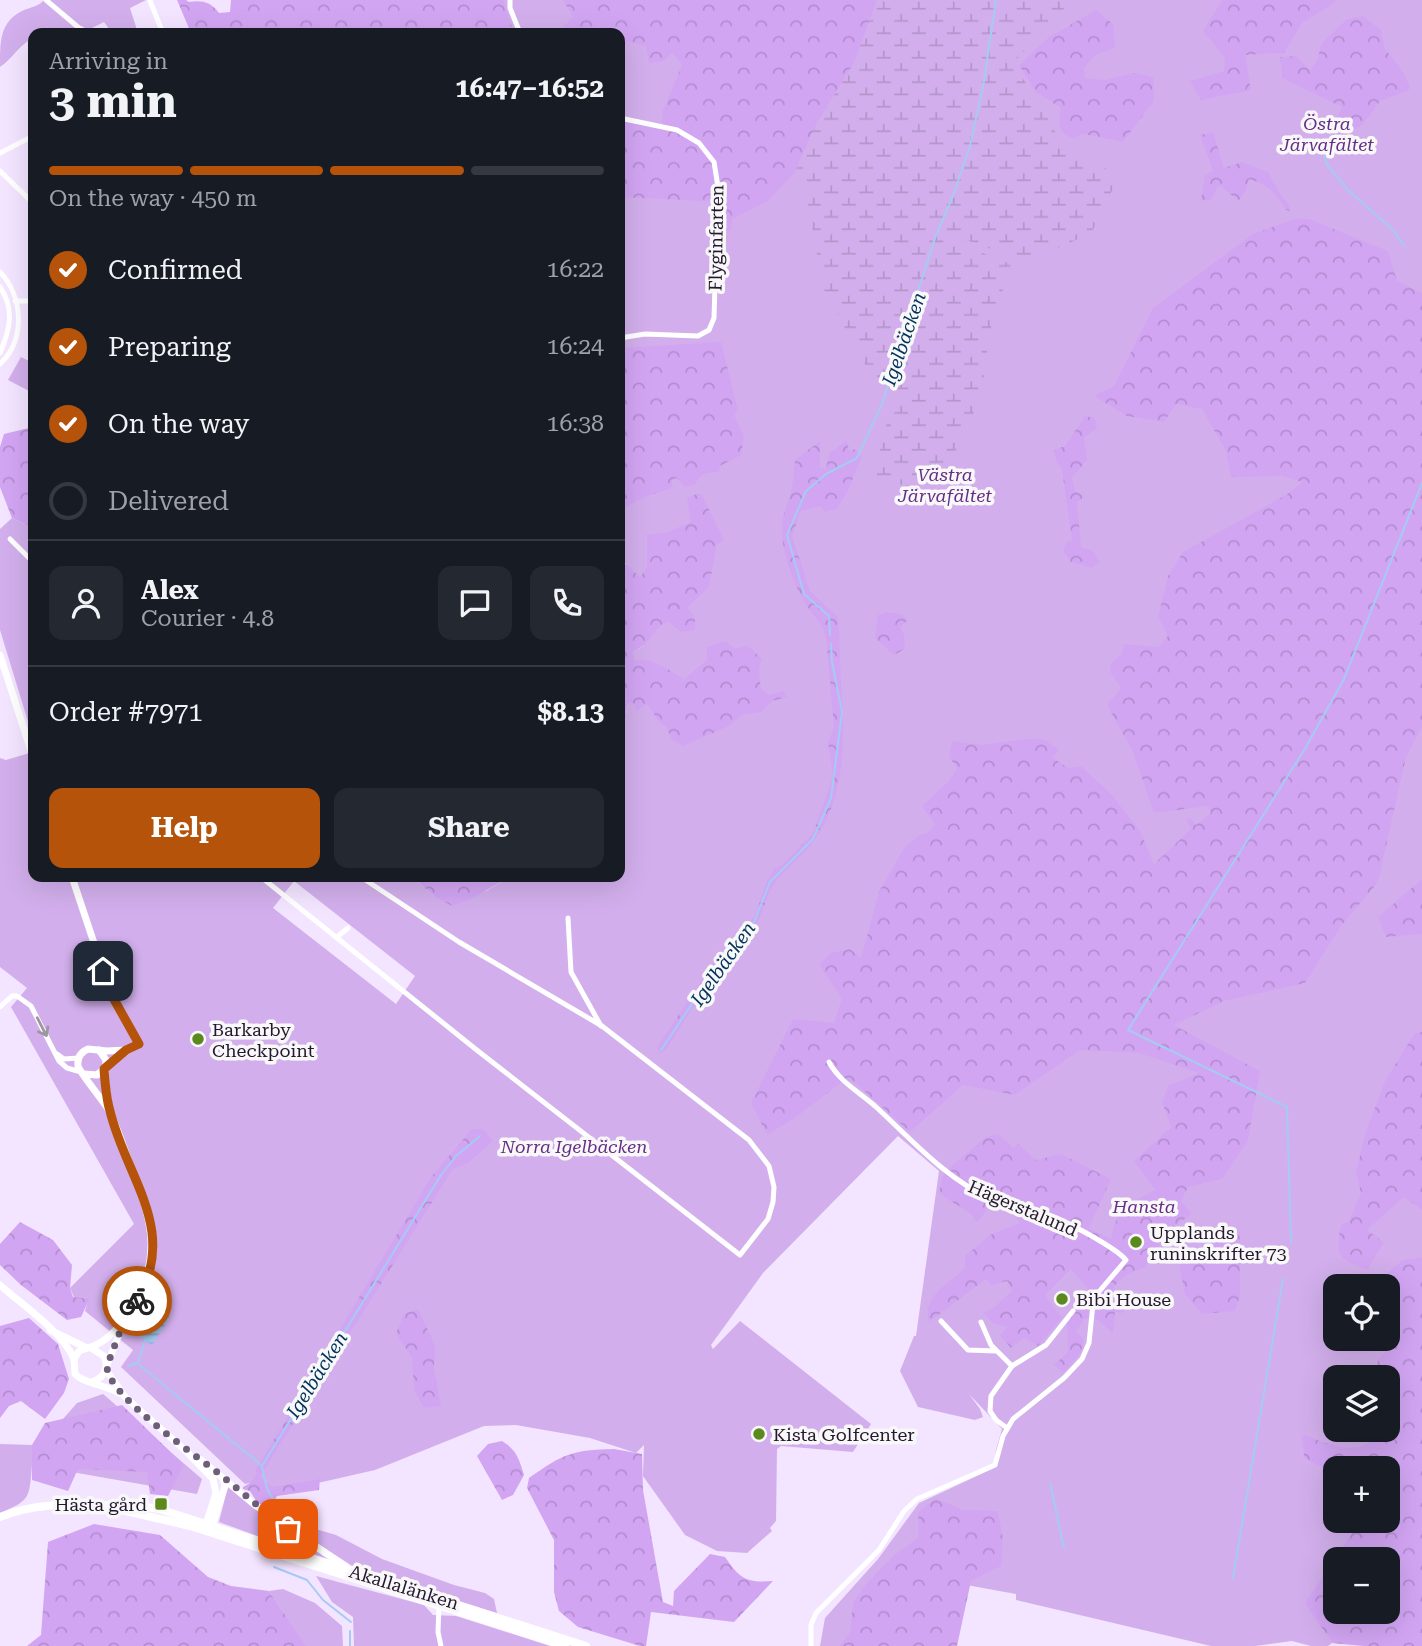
<!DOCTYPE html>
<meta charset="utf-8">
<style>
:root{--surface:#171b24;--page:#242831;--text:#f1f3f6;--muted:#9ea1a6;--line:#363941;--accent:#b45309}
body{margin:0;font-family:"Roboto Serif",serif;background:var(--page);color:var(--text);height:100vh;display:flex;flex-direction:column;font-size:26px;white-space:nowrap}
*{box-sizing:border-box;margin:0}
p{font-size:23px;color:var(--muted)}
.icon{flex:none;width:38px;height:38px;fill:none;stroke:currentColor;stroke-width:2;stroke-linecap:round;stroke-linejoin:round}
.map{position:relative;flex:1;overflow:hidden}
.sheet{position:absolute;left:28px;top:28px;width:597px;height:854px;display:flex;flex-direction:column;background:var(--surface);border-radius:14px;box-shadow:0 7px 28px #0002}
.sheet>*{flex:none}
.tools{position:absolute;left:1323px;top:1274px;display:grid;gap:14px}
.tools a{display:grid;place-items:center;width:77px;height:77px;border-radius:14px;background:var(--surface);box-shadow:0 7px 28px #0002;font-size:35px}
.pin{position:absolute;display:grid;place-items:center;width:60px;height:60px;color:#fff;margin:-30px;border-radius:14px;box-shadow:0 4px 10px #0006}
.courier{position:absolute;display:grid;place-items:center;width:70px;height:70px;margin:-35px;border:5px solid #b45309;border-radius:50%;background:#fff;color:#222;box-shadow:0 2px 9px #0007}
.summary em{font-style:normal;font-weight:700}
.summary div{display:flex;flex-direction:column-reverse}
.summary{display:flex;align-items:center;justify-content:space-between;height:119px;padding:0 21px}
h1{font-size:46px;font-weight:700;line-height:52px}
.bar{display:grid;grid-template-columns:repeat(4,1fr);gap:10px 7px;align-content:center;height:84px;padding:0 21px}
.bar i{height:9px;border-radius:5px;background:var(--line)}
.bar .on{background:var(--accent)}
.bar p{grid-column:span 4}
.line{display:flex;align-items:center;gap:18px;padding:0 21px;border-top:2px solid var(--line)}
.line div{flex:1}
.round{display:grid;place-items:center;flex:none;width:74px;height:74px;border-radius:14px;background:var(--page)}
ol{padding:0 21px;list-style:none}
li{display:flex;align-items:center;gap:21px;height:77px}
li p{margin-inline-start:auto}
li .icon{padding:7px;border-radius:50%;background:var(--accent);color:#fff;stroke-width:4}
li:last-child{color:var(--muted)}
li i{width:38px;height:38px;border:4px solid var(--line);border-radius:50%}
.button{display:flex;gap:14px;margin-top:auto;padding:14px 21px}
.button a{flex:1;height:80px;border-radius:14px;background:var(--accent);color:#fff;font-size:28px;font-weight:700;line-height:80px;text-align:center}
.button a+a{background:var(--page);color:var(--text)}
.map>svg:first-child{display:block}
</style>
<div class="map">
<svg width="1422" height="1646" viewBox="0 0 1422 1646">
<defs>
<pattern id="forest-crowns" width="20" height="18" patternUnits="userSpaceOnUse" patternTransform="scale(1.75)"><rect width="20" height="18" fill="#d2a5f3"/><path d="M2 6a3 3 0 1 1 6 0M12 15a3 3 0 1 1 6 0" fill="none" stroke="#b48dd1"/></pattern>
<pattern id="wetland-marsh" width="20" height="14" patternUnits="userSpaceOnUse" patternTransform="scale(1.75)"><rect width="20" height="14" fill="#d2afec"/><path d="M1 5h8M5 5V1M11 12h8M15 12V8" fill="none" stroke="#b496cb"/></pattern>
<pattern id="water-rules" width="6" height="5" patternUnits="userSpaceOnUse" patternTransform="scale(1.75)"><rect width="6" height="5" fill="#a5cbf4"/><path d="M0 2.5h6" fill="none" stroke="#8eaed2"/></pattern>
</defs>
<rect width="100%" height="100%" fill="#f3e4ff"/>
<!-- green -->
<g fill="#d2afec" fill-rule="evenodd">
<path d="M44,0H146L130,8L138,33H112L104,22L88,30L82,26L60,33H33V38C20,44 12,59 0,67C0,40 0,21 24,10C32,7 39,6 44,0Z"/>
<path d="M421,0H1422V1646L1319,1622L1332,1643L1328,1646H1311L1292,1641L1255,1646H1211L1016,1600V1594L961,1584L947,1646H820L825,1618L878,1559L919,1503L994,1468L996,1450L1002,1429L969,1394L980,1409L983,1417L975,1420L918,1407L900,1371L914,1336H916L939,1171L898,1136L763,1273L711,1345L713,1349L740,1321L871,1424L853,1452L781,1446L777,1449L776,1521L770,1528L772,1531L747,1553L717,1551L685,1535L643,1476L644,1445L636,1453L590,1438L516,1425L484,1426L375,1470L265,1495L250,1483L245,1484L121,1367L133,1350L85,1311L89,1298L74,1297L70,1288L134,1224L11,1007L27,988L0,967V758L6,760L33,752V877H412L435,897L486,891L510,877H620V720L625,719L628,704L633,702L635,708L633,653L644,645L626,564L620,556V33H432ZM294,881L415,976L396,1004L273,908ZM1335,1286H1388V1339H1335ZM1335,1377H1388V1430H1335ZM1335,1468H1388V1521H1335ZM1335,1559H1388V1612H1335Z"/>
<polygon points="21,357 33,363 33,393 8,380"/>
<polygon points="12,518 33,528 33,738 0,630 0,529"/>
<path d="M103,1394L202,1479L197,1494L32,1465C29,1498 31,1500 0,1513V1444L32,1445V1464L63,1419L77,1403Z"/>
<polygon points="228,1486 333,1561 306,1554 219,1522"/>
<polygon points="297,1530 319,1530 336,1535 382,1559 454,1585 485,1593 494,1599 497,1613 357,1569"/>
<polygon points="316,1576 424,1605 433,1615 456,1616 550,1646 354,1646 353,1617 332,1602"/>
<polygon points="283,1589 315,1603 342,1626 343,1646 305,1646 269,1591"/>
</g>
<!-- forest -->
<g fill="url(#forest-crowns)" fill-rule="evenodd">
<path d="M177,0H186L189,2C202,0 211,2 219,13L230,12L231,0H503L514,33H191Z"/>
<polygon points="563,0 877,0 854,63 816,125 795,172 768,201 732,219 731,230 727,230 725,219 721,218 720,202 620,197 620,121 662,127 663,110 682,65 672,53 664,61 649,63 646,46 626,41 620,47 620,33 557,33 573,17"/>
<polygon points="1222,0 1336,0 1333,4 1302,23 1284,53 1245,55 1251,90 1201,100 1190,81 1224,71 1225,58 1203,31"/>
<path d="M1096,10L1113,24L1115,48L1095,55L1084,68L1085,78L1104,80L1134,73L1153,77L1154,101L1123,142L1083,134L1072,139C1057,130 1058,124 1061,108L1036,92L1019,65L1049,37Z"/>
<polygon points="1363,16 1381,30 1385,49 1399,66 1410,86 1408,91 1380,101 1363,124 1329,145 1332,128 1342,107 1282,78 1280,57 1296,56 1310,70 1318,59 1321,44 1347,19"/>
<path d="M1213,132L1224,168L1242,162L1268,172L1279,192L1290,206V211L1286,210C1274,191 1270,186 1249,179L1245,192L1239,201L1219,185L1210,201L1201,200L1205,175L1213,171L1200,135Z"/>
<path d="M1297,218L1309,219L1388,251L1397,281L1422,293V727L1406,757L1378,882L1341,926L1305,983L1224,1001L1174,1025L1260,1071L1248,1141L1222,1179L1188,1187L1181,1201L1192,1214L1163,1234L1156,1253L1149,1254L1146,1267C1130,1272 1110,1281 1110,1302L1126,1304L1124,1313L1115,1312L1113,1333L1095,1318L1084,1319L1076,1332L1084,1339L1081,1352L1064,1373L1054,1365L1068,1352L1067,1320L1089,1290L1071,1269L1045,1295L1062,1318L1038,1346L1024,1338L1011,1348L1000,1336L1007,1327L994,1324L983,1313L993,1308L1012,1291L1007,1281L991,1285L986,1279L929,1322C921,1297 949,1283 965,1268V1256L990,1235L1020,1223L998,1194L978,1222C968,1208 951,1204 939,1192L943,1175L948,1169L986,1137L998,1134L1014,1148L1018,1144L1036,1160L1061,1154L1111,1179L1089,1228L1111,1239C1117,1207 1127,1205 1155,1190L1134,1161L1171,1127L1162,1102L1168,1086L1199,1073L1139,1053L1080,1050L1015,1095L963,1085L910,1132L853,1081L842,1082L796,1117L767,1135L751,1103L793,1019L834,1023L842,998L819,965L830,953L850,949L861,958L879,892L904,848L919,835L928,833L935,825L922,806L950,780L957,768L949,757L952,741L982,745L1025,739H1043L1059,749L1053,758L1068,768L1081,766L1112,795L1140,831L1154,864L1191,829L1186,820L1191,818L1196,825L1211,813L1208,806L1154,813L1133,752L1107,705L1121,688L1110,672L1111,663L1122,653L1124,644L1158,647L1168,636L1158,617L1168,576L1183,552L1286,495L1302,482L1283,476L1231,477L1226,451L1202,409L1176,404L1164,422L1127,416L1094,396L1114,386L1153,308L1253,234Z"/>
<path d="M721,342L738,410L734,415L744,436L741,455L720,466L719,472C707,473 701,472 695,485L685,487L677,478L672,480V487C665,492 656,492 648,496C638,500 630,506 620,509V348Z"/>
<polygon points="1085,416 1095,418 1097,428 1084,438 1087,460 1072,477 1075,491 1082,495 1082,499 1077,502 1081,547 1092,550 1100,562 1092,568 1071,562 1063,551 1067,542 1072,540 1062,470 1056,461 1054,450 1065,446"/>
<polygon points="33,427 33,528 12,518 0,487 0,447 4,434"/>
<path d="M847,440L849,451L855,449L862,457L848,490L837,509L824,512L821,506L801,511L792,536L810,591L838,617C840,638 840,660 841,681C844,736 848,794 814,841C803,857 785,868 774,884C762,902 762,933 739,942L737,938L755,915L767,881L774,869L782,865L813,833L833,777L828,743L834,727L826,637C821,618 806,610 799,592C790,573 780,545 782,524C783,513 788,502 791,492C793,482 794,471 795,460L820,441V468L826,469L829,454Z"/>
<path d="M699,493L702,495L724,540L717,544L709,587L687,608L695,617V630L681,632L669,622L661,625L644,645L633,653L635,660C653,657 668,670 684,679L707,660V647L726,641L735,649L747,645L762,659L759,670L761,689L769,695L783,691L787,697L772,701L762,712L742,715L729,726L683,746L672,740L666,726L660,723L647,704L636,711L633,703L628,704L625,719L620,720V662L624,655L620,644V559L640,577L647,568V534L665,533L691,522L687,498Z"/>
<polygon points="886,612 901,614 908,620 900,627 904,635 905,649 894,655 875,638 878,615"/>
<polygon points="412,877 510,877 469,900 452,906 435,897"/>
<polygon points="1422,879 1422,934 1386,937 1378,917"/>
<polygon points="733,942 741,945 691,1010 666,1050 660,1053 657,1047 714,962"/>
<path d="M1422,1032V1210L1404,1197L1367,1230L1384,1242L1367,1270C1339,1259 1334,1256 1341,1225L1349,1221L1361,1193L1356,1172L1365,1134L1385,1081L1415,1033Z"/>
<polygon points="472,1129 483,1129 493,1141 468,1163 453,1169 260,1477 272,1487 320,1479 319,1490 277,1496 273,1503 283,1514 291,1515 289,1520 284,1520 257,1502 250,1491 243,1489 243,1487 250,1483 257,1474 255,1471 431,1177"/>
<polygon points="20,1222 53,1240 72,1265 70,1288 73,1297 90,1298 81,1317 67,1320 21,1285 0,1265 0,1244"/>
<polygon points="1240,1234 1240,1296 1235,1311 1202,1314 1185,1294 1178,1258"/>
<path d="M1422,1257V1646H1364L1332,1643L1305,1603L1360,1521H1388V1468H1335V1473L1304,1458L1302,1434C1326,1443 1365,1462 1378,1430H1388V1377H1374L1378,1360L1391,1345L1400,1325L1388,1300V1286L1374,1284L1403,1260ZM1335,1559H1388V1612H1335Z"/>
<polygon points="418,1309 435,1345 434,1367 441,1406 424,1408 414,1391 412,1358 396,1333 404,1314"/>
<polygon points="29,1318 58,1344 69,1379 64,1393 45,1419 21,1401 9,1406 0,1418 0,1326"/>
<polygon points="122,1405 184,1465 168,1496 150,1494 147,1472 78,1469 68,1491 32,1480 32,1445 45,1423"/>
<path d="M502,1441C517,1450 519,1459 524,1475L513,1495L502,1500L477,1456L488,1444Z"/>
<path d="M614,1449L642,1454L643,1490L663,1602L673,1606L674,1591L710,1554L725,1557C740,1579 746,1583 773,1581L734,1622L651,1612L646,1646H640L578,1627L559,1611L554,1592V1540L527,1488L529,1478C563,1454 572,1450 614,1449Z"/>
<polygon points="936,1498 963,1510 998,1511 1003,1539 1001,1566 971,1581 957,1646 839,1646 850,1633 853,1602 867,1583 893,1556 919,1537 918,1512"/>
<polygon points="94,1524 160,1535 208,1577 231,1586 269,1591 306,1646 27,1646 41,1635 48,1542"/>
</g>
<!-- wetland -->
<path fill="url(#wetland-marsh)" d="M877,0H1072L1013,63L1044,111L1061,143L1119,176L1092,232C1069,243 1035,262 1009,255C993,251 978,243 963,239L967,247L1011,264L989,334L982,395L950,463L907,486L876,479L880,448L891,407L893,392L878,388L823,288L806,193L808,182L795,172L816,125L854,63Z"/>
<!-- water -->
<polygon fill="url(#water-rules)" points="149,1303 170,1317 152,1345 131,1331"/>
<g fill="none" stroke-linecap="round" stroke-linejoin="round">
<!-- stream -->
<g stroke="#a5cbf4" stroke-width="2">
<polyline points="1329,140 1324,155 1327,165 1348,190 1394,231 1404,246"/>
<polyline points="830,635 829,616 804,594 787,535 806,491 826,474 857,458 882,404 935,238 954,193 970,146 983,87 996,0"/>
<polyline points="661,1050 704,986 754,922 770,882 813,839 831,798 842,712 832,662 831,644"/>
<polyline points="1291,1242 1287,1107 1128,1030 1306,747 1344,679 1422,483"/>
<polyline points="138,1362 145,1340"/>
<polyline points="137,1363 261,1465"/>
<polyline points="128,1366 136,1363"/>
<polyline points="1050,1483 1064,1548"/>
<path d="M288,1516C270,1498 266,1491 262,1466L441,1175L456,1156L480,1136"/>
<polyline points="274,1567 307,1580 323,1600 351,1622"/>
<polyline points="1233,1578 1283,1279"/>
<polyline points="350,1631 350,1646"/>
</g>
<!-- minor -->
<g stroke="#fff" stroke-width="5">
<polyline points="46,0 85,33"/>
<polyline points="510,0 510,8 520,33"/>
<polyline points="150,1 163,33"/>
<polyline points="620,118 677,130 699,143 714,162 718,187 714,318 709,330 698,336 645,334 620,338"/>
<polyline points="0,153 33,136"/>
<polyline points="0,171 33,203"/>
<path d="M0,272C23,296 26,340 0,364"/>
<path d="M0,287C15,309 10,330 0,353"/>
<polyline points="15,301 33,301"/>
<polyline points="10,539 33,562"/>
<polyline points="261,877 478,1051 740,1255 768,1219 773,1202 774,1187 769,1166 749,1140 602,1026 459,942 361,877"/>
<polyline points="568,918 571,972 601,1026"/>
<polyline points="337,937 348,928"/>
<polyline points="0,1007 12,996 17,996 31,1006 59,1061 67,1068 81,1072"/>
<polyline points="57,1054 64,1059 79,1058"/>
<polyline points="941,1321 968,1350 996,1351"/>
<polyline points="981,1322 991,1345 1012,1366"/>
<polyline points="1007,1428 996,1420 990,1411 991,1396 1012,1366 1046,1345 1073,1311"/>
<polyline points="439,1604 438,1632 441,1646"/>
<path d="M811,1646V1625L816,1613L879,1550L904,1511L917,1499L995,1465L1003,1436L1013,1419L1064,1378L1082,1359L1089,1343L1093,1304L1097,1294L1126,1260C1115,1247 1064,1220 1048,1215C1028,1209 1010,1207 991,1199C945,1178 912,1140 875,1106C859,1092 839,1081 829,1062"/>
</g>
<!-- tertiary -->
<g stroke="#fff" stroke-width="7">
<polyline points="0,655 33,757"/>
<polyline points="72,877 111,994 139,1044 126,1050 97,1075 84,1074"/>
<polyline points="99,1050 106,1060 105,1077 109,1108"/>
<path d="M0,1285C21,1304 63,1332 74,1359"/>
<path d="M50,1330L87,1348C107,1344 124,1322 133,1306C164,1254 150,1216 130,1164C123,1146 117,1126 108,1109C102,1099 80,1073 78,1066C77,1057 81,1052 88,1049L107,1051L126,1050"/>
<path d="M87,1348L79,1351L74,1359L75,1374C83,1383 105,1385 119,1393"/>
<path d="M91,1348L104,1356C109,1367 105,1377 94,1381"/>
<polyline points="107,1365 123,1324"/>
<polyline points="106,1370 125,1397 187,1452 213,1479 216,1493 205,1527"/>
<polyline points="201,1460 255,1505 346,1567"/>
<polyline points="211,1530 225,1486 223,1478"/>
</g>
<!-- secondary -->
<g stroke="#fff" stroke-width="8">
<polyline points="113,1508 190,1526 565,1646"/>
<path d="M0,1517C33,1504 63,1504 98,1505C119,1505 138,1505 159,1509L586,1646"/>
</g>
</g>
<!-- one-way arrows -->
<defs><path id="oneway-shaft" d="M-6 0H5M1.5-3L5.5 0L1.5 3" fill="none" stroke-width="1.6" stroke-linecap="round" stroke-linejoin="round" transform="scale(1.75)"/></defs>
<use stroke="#9d97a1" href="#oneway-shaft" transform="translate(42 1027) rotate(63)"/>
<g fill="none" stroke-linecap="round" stroke-linejoin="round">
<!-- done -->
<path stroke="#6d5f78" stroke-width="7" stroke-dasharray="0 12.6" d="M137,1301L124,1321L107,1366C106,1394 194,1454 217,1472C241,1491 263,1511 288,1529"/>
<!-- route -->
<path stroke="#b45309" stroke-width="9" d="M103,971L111,994L139,1044L126,1050L104,1069C105,1083 106,1098 110,1111C126,1178 179,1229 137,1301"/>
</g>
<!-- markers -->
<g fill="#5b891b" stroke="#f8f8f8" stroke-width="2.5">
<circle cx="198" cy="1039" r="7"/>
<circle cx="1136" cy="1242" r="7"/>
<circle cx="1062" cy="1299" r="7"/>
<circle cx="759" cy="1434" r="7"/>
<rect x="154" y="1497" width="14" height="14" rx="3.5"/>
</g>
<g text-anchor="middle" dominant-baseline="central" stroke-width="7" stroke-linejoin="round" paint-order="stroke">
<!-- park labels -->
<g font-size="18" font-style="italic" fill="#662e88" stroke="#f8f8f8">
<text x="1327" y="123">Östra<tspan x="1327" dy="21">Järvafältet</tspan></text>
<text x="945" y="474">Västra<tspan x="945" dy="21">Järvafältet</tspan></text>
<text x="574" y="1146">Norra Igelbäcken</text>
<text x="1144" y="1206">Hansta</text>
</g>
<!-- street labels -->
<g font-size="18" fill="#25172f" stroke="#f8f8f8">
<text transform="translate(716 238) rotate(-89)">Flyginfarten</text>
<text transform="translate(1023 1208) rotate(23)">Hägerstalund</text>
<text transform="translate(404 1587) rotate(17)">Akallalänken</text>
</g>
<!-- poi labels -->
<g font-size="18" fill="#25172f" stroke="#f8f8f8" text-anchor="start">
<text x="212" y="1029">Barkarby<tspan x="212" dy="21">Checkpoint</tspan></text>
<text x="1150" y="1232">Upplands<tspan x="1150" dy="21">runinskrifter 73</tspan></text>
<text x="1076" y="1299">Bibi House</text>
<text x="773" y="1434">Kista Golfcenter</text>
<text x="147" y="1504" text-anchor="end">Hästa gård</text>
</g>
<!-- water labels -->
<g font-size="19" font-style="italic" fill="#01325b" stroke="#f8f8f8">
<text transform="translate(904 339) rotate(-71)">Igelbäcken</text>
<text transform="translate(723 964) rotate(-55)">Igelbäcken</text>
<text transform="translate(317 1375) rotate(-58)">Igelbäcken</text>
</g>
</g>
</svg>
<div class="tools">
<a><svg class="icon" aria-label="locate" viewBox="0 0 24 24"><circle cx="12" cy="12" r="6"/><path d="M12 2v4M12 18v4M2 12h4M18 12h4"/></svg></a>
<a><svg class="icon" aria-label="layers" viewBox="0 0 24 24"><path d="M12 4l9 5-9 5-9-5zM3 14l9 5 9-5"/></svg></a>
<a>+</a>
<a>−</a>
</div>
<div class="pin" style="left:288px;top:1529px;background:#ea580c"><svg class="icon" aria-label="bag" viewBox="0 0 24 24"><path d="M5 8h14l-1 12H6zM9 8a3 3 0 0 1 6 0"/></svg></div>
<div class="pin" style="left:103px;top:971px;background:#1f2937"><svg class="icon" aria-label="home" viewBox="0 0 24 24"><path d="M3 11l9-7 9 7M6 9v11h12V9"/></svg></div>
<div class="courier" style="left:137px;top:1301px"><svg class="icon" aria-label="bike" viewBox="0 0 24 24"><circle cx="6" cy="16" r="4"/><circle cx="18" cy="16" r="4"/><path d="M6 16l4-8h5l3 8M10 8l3 8H6M13 5h3"/></svg></div>
<section class="sheet">
<div class="summary"><div><h1>3 min</h1><p>Arriving in</p></div><em>16:47–16:52</em></div>
<div class="bar"><i class="on"></i><i class="on"></i><i class="on"></i><i></i><p>On the way · 450 m</p></div>
<ol>
<li><svg class="icon" aria-label="check" viewBox="0 0 24 24"><path d="M5 12l5 5 9-10"/></svg>Confirmed<p>16:22</p></li>
<li><svg class="icon" aria-label="check" viewBox="0 0 24 24"><path d="M5 12l5 5 9-10"/></svg>Preparing<p>16:24</p></li>
<li><svg class="icon" aria-label="check" viewBox="0 0 24 24"><path d="M5 12l5 5 9-10"/></svg>On the way<p>16:38</p></li>
<li><i></i>Delivered</li>
</ol>
<div class="line" style="height:126px"><a class="round"><svg class="icon" aria-label="person" viewBox="0 0 24 24"><circle cx="12" cy="8" r="4"/><path d="M4 21q1-7 8-7t8 7"/></svg></a><div><b>Alex</b><p>Courier · 4.8</p></div><a class="round"><svg class="icon" aria-label="chat" viewBox="0 0 24 24"><path d="M4 5h16v11H9l-5 4z"/></svg></a><a class="round"><svg class="icon" aria-label="phone" viewBox="0 0 24 24"><path d="M5 4h4l2 5-3 2q2 4 5 5l2-3 5 2v4C11 20 4 13 5 4z"/></svg></a></div>
<div class="line" style="height:91px"><div>Order #7971</div><b>$8.13</b></div>
<div class="button"><a>Help</a><a>Share</a></div>
</section>
</div>
